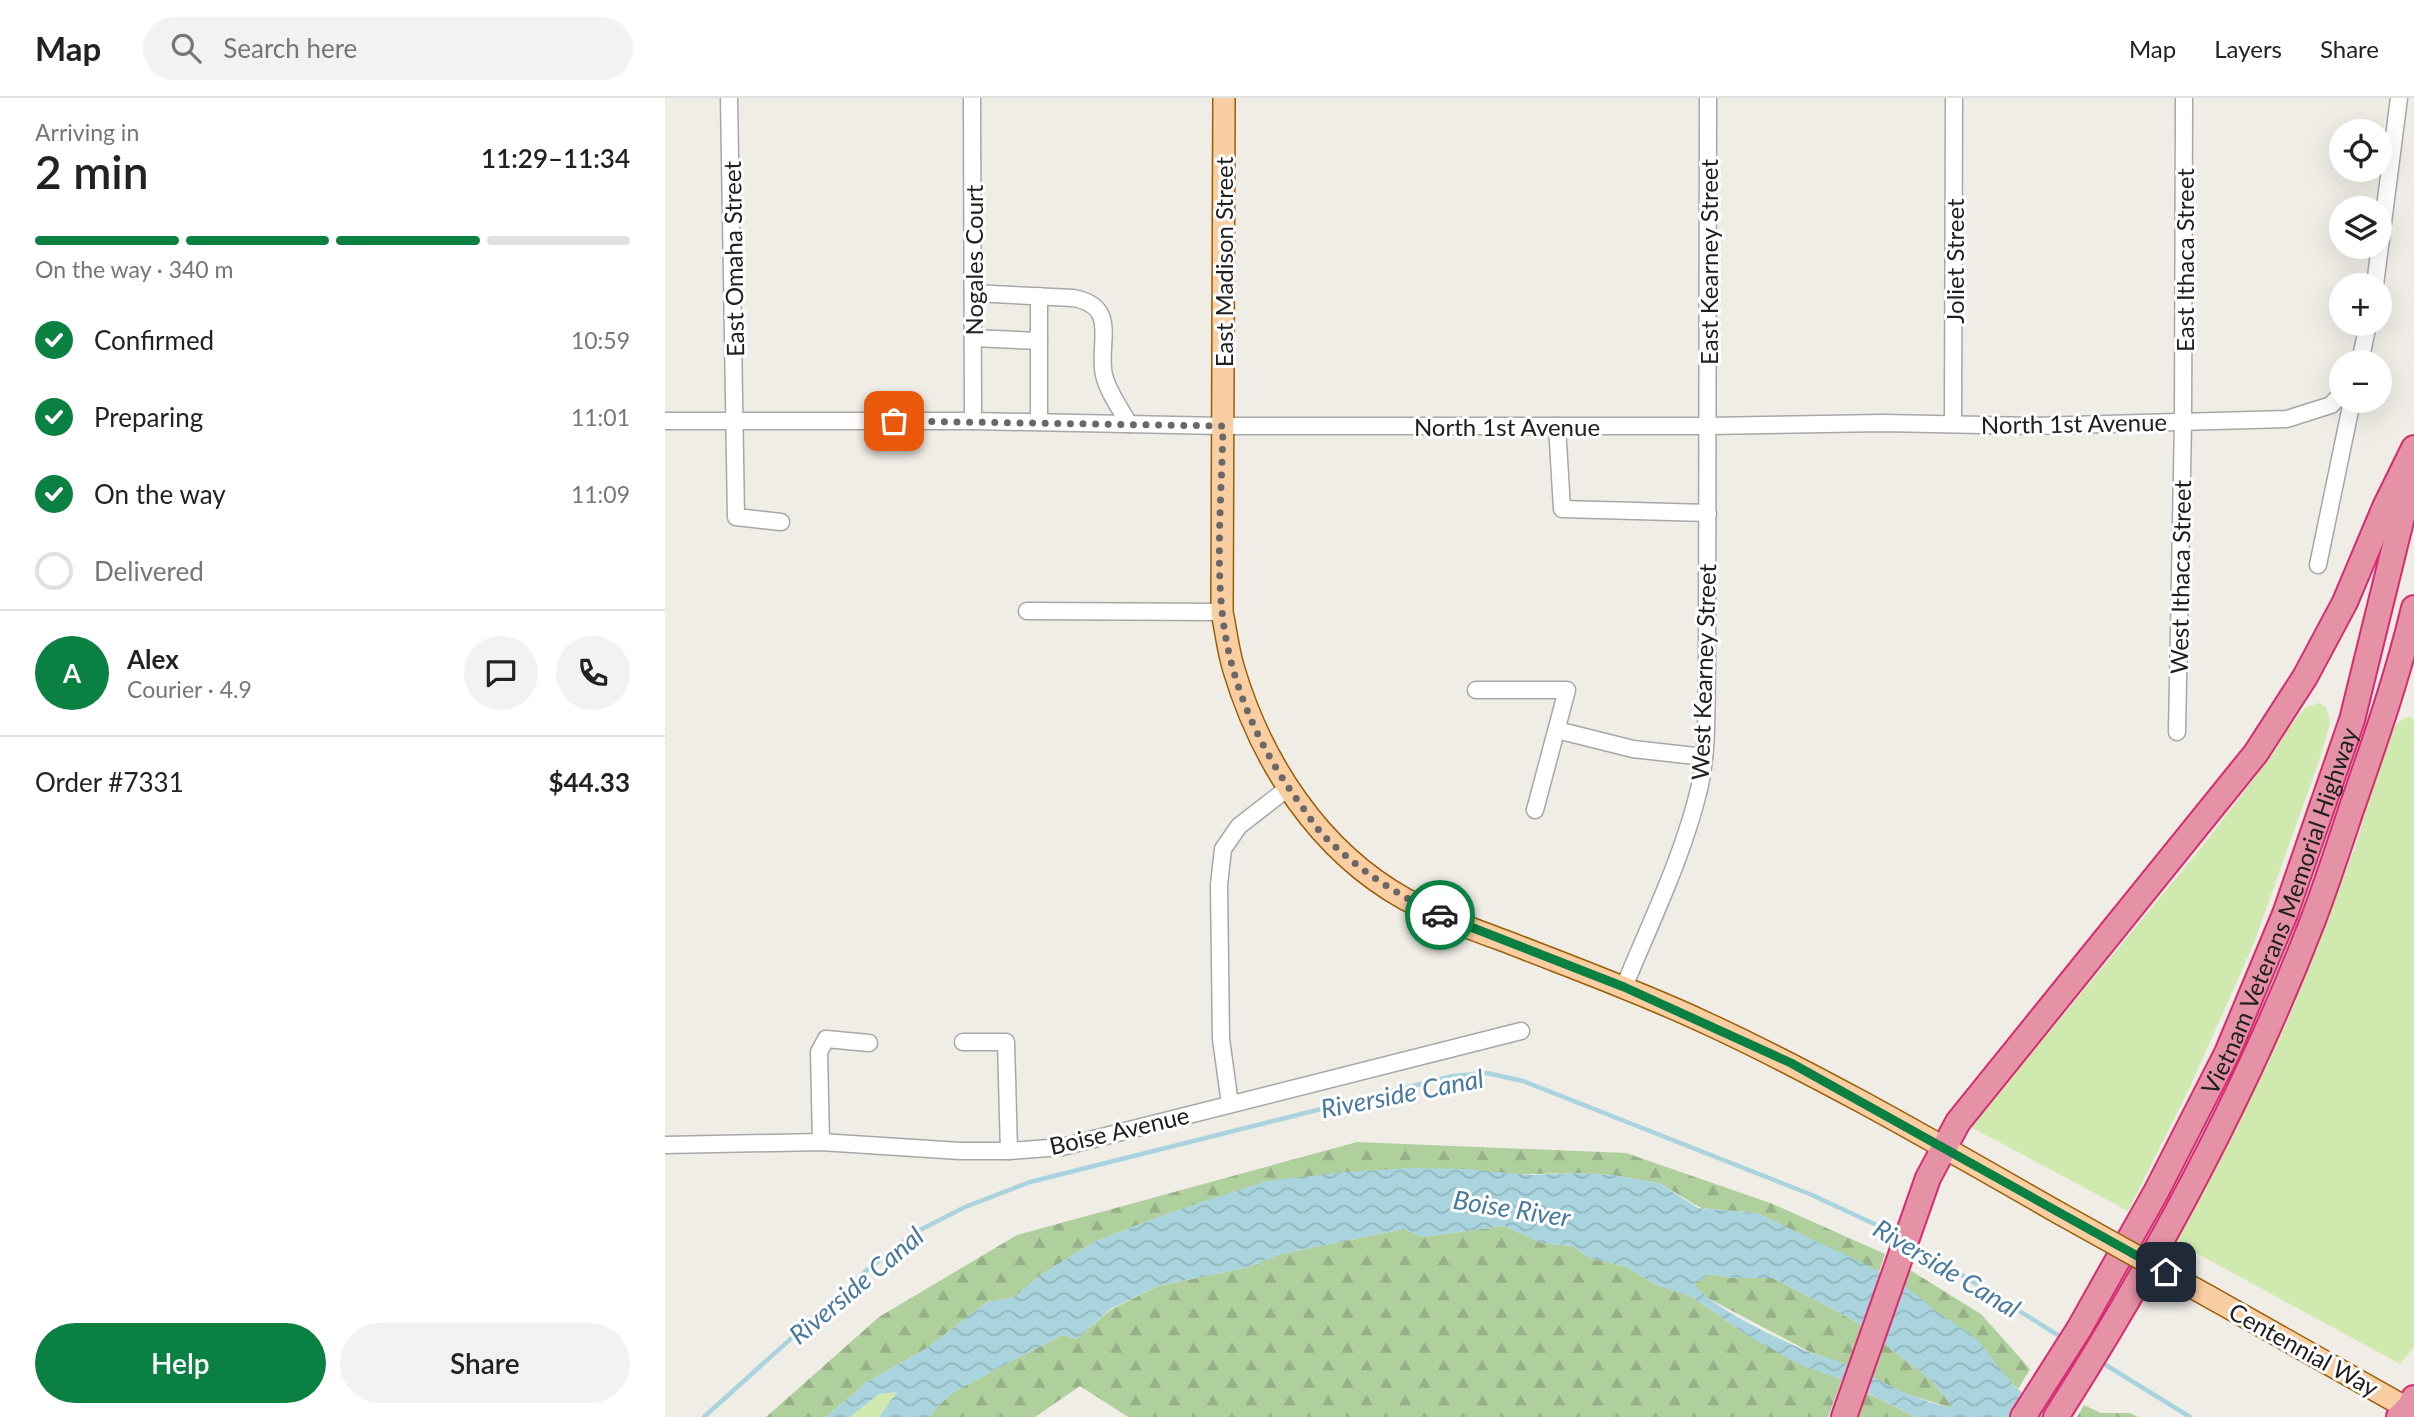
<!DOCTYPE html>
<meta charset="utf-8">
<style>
:root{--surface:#fff;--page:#f2f2f2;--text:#222;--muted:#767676;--line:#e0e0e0;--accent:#0b8043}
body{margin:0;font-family:Lato,sans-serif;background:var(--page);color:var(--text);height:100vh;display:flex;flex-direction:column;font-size:26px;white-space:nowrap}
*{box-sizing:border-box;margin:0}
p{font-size:23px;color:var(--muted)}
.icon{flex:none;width:38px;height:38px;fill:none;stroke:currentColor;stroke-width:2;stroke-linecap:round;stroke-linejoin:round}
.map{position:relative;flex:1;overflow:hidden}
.panel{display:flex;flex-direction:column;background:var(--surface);width:665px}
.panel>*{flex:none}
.fabs{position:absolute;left:1664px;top:21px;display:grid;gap:14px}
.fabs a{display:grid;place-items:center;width:63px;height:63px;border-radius:50%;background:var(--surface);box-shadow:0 7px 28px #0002;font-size:35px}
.pin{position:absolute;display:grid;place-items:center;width:60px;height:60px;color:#fff;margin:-30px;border-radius:14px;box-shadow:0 4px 10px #0006}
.courier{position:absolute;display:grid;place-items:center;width:70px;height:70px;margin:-35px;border:5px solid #0b8043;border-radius:50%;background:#fff;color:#222;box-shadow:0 2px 9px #0007}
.headline em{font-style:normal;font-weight:600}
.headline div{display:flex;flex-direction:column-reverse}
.headline{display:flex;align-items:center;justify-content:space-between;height:119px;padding:0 35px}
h1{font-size:46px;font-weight:600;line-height:52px}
.bar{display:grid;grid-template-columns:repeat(4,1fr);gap:10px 7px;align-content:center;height:84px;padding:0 35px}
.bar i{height:9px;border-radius:5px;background:var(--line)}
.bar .current{background:var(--accent)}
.bar p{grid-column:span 4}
.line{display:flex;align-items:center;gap:18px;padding:0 35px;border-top:2px solid var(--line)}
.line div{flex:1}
.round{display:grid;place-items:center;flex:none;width:74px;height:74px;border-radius:37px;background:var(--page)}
ol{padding:0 35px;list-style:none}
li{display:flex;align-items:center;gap:21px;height:77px}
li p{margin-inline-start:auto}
li .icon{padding:7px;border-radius:50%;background:var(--accent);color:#fff;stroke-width:4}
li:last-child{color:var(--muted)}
li i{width:38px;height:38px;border:4px solid var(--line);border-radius:50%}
.cta{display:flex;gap:14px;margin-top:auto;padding:14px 35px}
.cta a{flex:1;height:80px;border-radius:42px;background:var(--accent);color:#fff;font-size:28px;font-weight:600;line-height:80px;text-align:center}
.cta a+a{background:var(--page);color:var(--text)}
header{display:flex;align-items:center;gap:42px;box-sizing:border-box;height:98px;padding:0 35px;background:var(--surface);border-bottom:2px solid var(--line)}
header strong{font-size:33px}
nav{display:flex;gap:38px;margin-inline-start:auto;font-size:24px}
.search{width:490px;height:63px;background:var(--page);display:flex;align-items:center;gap:18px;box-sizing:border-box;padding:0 24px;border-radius:38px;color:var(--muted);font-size:26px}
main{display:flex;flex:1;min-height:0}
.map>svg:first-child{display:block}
</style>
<header>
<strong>Map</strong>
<div class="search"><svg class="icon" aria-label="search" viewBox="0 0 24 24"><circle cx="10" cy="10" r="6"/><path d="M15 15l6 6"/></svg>Search here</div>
<nav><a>Map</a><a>Layers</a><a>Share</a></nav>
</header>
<main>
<section class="panel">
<div class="headline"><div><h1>2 min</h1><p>Arriving in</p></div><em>11:29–11:34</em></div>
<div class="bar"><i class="current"></i><i class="current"></i><i class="current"></i><i></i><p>On the way · 340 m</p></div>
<ol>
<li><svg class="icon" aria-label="check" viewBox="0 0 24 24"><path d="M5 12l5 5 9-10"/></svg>Confirmed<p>10:59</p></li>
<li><svg class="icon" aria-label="check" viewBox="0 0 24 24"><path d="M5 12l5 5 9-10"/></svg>Preparing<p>11:01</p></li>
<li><svg class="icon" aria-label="check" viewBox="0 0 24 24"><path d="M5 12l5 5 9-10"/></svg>On the way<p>11:09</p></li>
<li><i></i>Delivered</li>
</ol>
<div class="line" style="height:126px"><b class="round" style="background:var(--accent);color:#fff">A</b><div><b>Alex</b><p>Courier · 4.9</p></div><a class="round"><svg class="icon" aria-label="chat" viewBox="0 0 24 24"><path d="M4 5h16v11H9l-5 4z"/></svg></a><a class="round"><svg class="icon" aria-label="phone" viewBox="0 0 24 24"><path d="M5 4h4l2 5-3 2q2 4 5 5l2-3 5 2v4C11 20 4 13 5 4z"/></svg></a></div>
<div class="line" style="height:91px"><div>Order #7331</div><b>$44.33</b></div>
<div class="cta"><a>Help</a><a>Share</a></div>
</section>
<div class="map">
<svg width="1749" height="1319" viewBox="0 0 1749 1319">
<defs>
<pattern id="forest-firs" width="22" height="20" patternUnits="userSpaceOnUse" patternTransform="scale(1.75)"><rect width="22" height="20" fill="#afcf9d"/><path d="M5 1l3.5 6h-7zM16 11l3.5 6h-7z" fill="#96b187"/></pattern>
<pattern id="water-waves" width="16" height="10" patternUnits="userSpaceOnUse" patternTransform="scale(1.75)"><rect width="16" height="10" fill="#a9d4dd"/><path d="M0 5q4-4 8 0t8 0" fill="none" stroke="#91b6bd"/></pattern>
</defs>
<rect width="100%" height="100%" fill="#f0ede7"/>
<!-- grass -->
<g fill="#cfe9ae">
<polygon points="1653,605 1661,609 1665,625 1655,660 1589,845 1524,991 1463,1113 1306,1029 1540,745 1612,650 1626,627 1640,610"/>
<polygon points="1745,618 1749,622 1749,1249 1735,1266 1511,1144 1623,922 1691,746 1723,640 1733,624"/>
<polygon points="233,1294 214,1319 185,1319 214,1296"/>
</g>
<!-- forest -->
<g fill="url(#forest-firs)">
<polygon points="692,1044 961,1055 1108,1106 1220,1156 1214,1174 1092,1115 1036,1110 994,1085 948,1077 906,1075 603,1083 501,1116 429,1144 374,1178 350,1199 322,1204 262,1250 202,1284 161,1319 101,1319 214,1219 352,1137"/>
<polygon points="839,1128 877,1145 907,1148 925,1160 962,1169 989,1186 1027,1199 1082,1237 1177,1282 1163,1319 463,1319 415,1288 370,1319 266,1319 270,1311 288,1294 397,1237 412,1241 445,1212 493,1188 584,1169 616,1156 739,1131 757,1139"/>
<polygon points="1240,1169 1316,1216 1365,1271 1353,1291 1271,1214 1234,1185"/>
<polygon points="1045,1176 1067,1180 1108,1180 1190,1223 1266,1282 1290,1311 1231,1293 1184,1268 1145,1254 1037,1197 1029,1186"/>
<polygon points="1198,1293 1251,1319 1189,1319"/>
<polygon points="1419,1307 1436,1315 1465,1315 1473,1319 1412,1319"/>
</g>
<!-- water -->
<path fill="url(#water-waves)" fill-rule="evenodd" d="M747,1070L800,1071L868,1077L906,1075L948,1077L994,1085L1033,1110L1092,1115L1202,1167L1243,1190L1272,1214L1311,1240L1349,1288L1387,1319H1251L1173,1280L1133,1266L1082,1237L1027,1199L989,1186L962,1169L925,1160L907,1148L877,1145L839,1128L757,1139L739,1131L616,1156L584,1169L493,1188L445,1211L412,1241L397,1237L288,1294L270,1311L266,1319H214L232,1294L214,1296L185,1319H161L202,1284L262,1250L322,1204L350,1199L374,1178L429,1144L501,1116L602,1083L679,1074ZM1045,1176L1067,1180H1108L1190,1223L1266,1282L1289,1310C1251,1304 1220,1284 1185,1268C1172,1262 1158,1259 1144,1254C1114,1241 1048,1211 1029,1186Z"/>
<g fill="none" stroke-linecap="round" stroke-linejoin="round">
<!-- stream -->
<g stroke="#a9d4dd" stroke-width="4.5">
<polyline points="1249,1147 1399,1241"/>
<polyline points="1436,1264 1525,1319"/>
<polyline points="39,1319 202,1172 251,1134 300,1109 365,1084 788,978 822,975 858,983 1147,1097 1233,1137"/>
</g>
<!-- minor casing -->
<g stroke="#a7a7a7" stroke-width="19">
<g id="minor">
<polyline points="64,0 71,419 116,424"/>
<polyline points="307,0 308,323"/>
<polyline points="1710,187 1734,0"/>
<path d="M308,195L408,200C455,208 432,246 439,277C443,294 455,310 464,326"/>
<polyline points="308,240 374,243"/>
<polyline points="1695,264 1703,226"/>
<polyline points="0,323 308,323 558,328 1043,328 1218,325 1368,328 1622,321 1666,307 1676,296"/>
<polyline points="374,324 374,198"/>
<polyline points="1288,326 1289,0"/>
<polyline points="892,328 897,411 1043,415"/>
<polyline points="1653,467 1687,303"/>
<polyline points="362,513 557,514"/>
<polyline points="811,592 902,592 870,712"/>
<polyline points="892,632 968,651 1039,659"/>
<polyline points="1512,634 1518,324 1519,0"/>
<path d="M959,889C986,823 1019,757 1035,687C1043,649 1041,607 1042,568L1043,0"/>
<polyline points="298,944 341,944 344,1053"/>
<polyline points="565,1006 556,941 554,787 558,751 574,728 623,690"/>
<polyline points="156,1044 154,954 161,941 204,945"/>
<polyline points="0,1047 156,1044 295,1053 344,1053 397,1049 856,933"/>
</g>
</g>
<!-- major casing -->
<g stroke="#995e04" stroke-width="24">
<g id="major">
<path d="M559,0L557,514C561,533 563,553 569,572C597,665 654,753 740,801C773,819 810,832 845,845C911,871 977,895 1041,925C1162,981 1278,1049 1394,1115"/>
<polyline points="1543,1198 1749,1314"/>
</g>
</g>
<!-- highway casing -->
<g stroke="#d72b71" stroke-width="28">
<g id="highway">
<polyline points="1179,1319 1263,1080 1293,1024 1591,655 1640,579 1680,504 1720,409 1749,350"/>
<path id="s1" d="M1358,1319L1414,1231L1491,1094L1562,955L1620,816L1687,622L1748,374"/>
<path d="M1391,1319C1491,1162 1581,996 1648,822C1662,785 1674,748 1686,712C1709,646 1733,578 1749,510"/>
<polyline points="1734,1319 1744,1309 1749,1300"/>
</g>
</g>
<!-- minor -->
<use href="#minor" stroke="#fff" stroke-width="16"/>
<!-- major -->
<use href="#major" stroke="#facea3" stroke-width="21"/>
<!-- highway -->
<use href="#highway" stroke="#e591a6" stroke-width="24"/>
<!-- major-bridge casing -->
<g stroke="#995e04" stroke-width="24" stroke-linecap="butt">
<polyline id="major-bridge" points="1394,1115 1543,1198"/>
</g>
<!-- major-bridge -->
<use href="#major-bridge" stroke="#facea3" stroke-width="21"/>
</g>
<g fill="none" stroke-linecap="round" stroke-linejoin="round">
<!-- done -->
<path stroke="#696866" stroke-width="7" stroke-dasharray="0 12.6" d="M229,323L558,328C557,387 551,455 557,513C564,583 594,651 636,707C643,717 650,728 658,737C692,771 732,797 775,817"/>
<!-- route -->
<polyline stroke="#0b8043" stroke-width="9" points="775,817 959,889 1126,965 1501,1174"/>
</g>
<g text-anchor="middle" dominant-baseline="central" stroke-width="6" stroke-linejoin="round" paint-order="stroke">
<!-- street labels -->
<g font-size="24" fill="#202020" stroke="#fff">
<text transform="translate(68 161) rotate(-91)">East Omaha Street</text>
<text transform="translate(308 162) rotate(-90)">Nogales Court</text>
<text transform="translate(1519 162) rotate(-90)">East Ithaca Street</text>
<text transform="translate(1289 163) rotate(-90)">Joliet Street</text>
<text transform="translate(558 164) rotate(-90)">East Madison Street</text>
<text transform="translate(1043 164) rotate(-90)">East Kearney Street</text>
<text transform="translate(1409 325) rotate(-1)">North 1st Avenue</text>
<text x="842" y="328">North 1st Avenue</text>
<text transform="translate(1515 479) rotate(-89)">West Ithaca Street</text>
<text transform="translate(1038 574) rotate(-88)">West Kearney Street</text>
<text stroke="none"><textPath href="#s1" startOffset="569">Vietnam Veterans Memorial Highway</textPath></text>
<text transform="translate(454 1032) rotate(-13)">Boise Avenue</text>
<text transform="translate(1639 1251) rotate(29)">Centennial Way</text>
</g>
<!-- water labels -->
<g font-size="26" font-style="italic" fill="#48799f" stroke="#fff">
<text transform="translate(737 995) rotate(-11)">Riverside Canal</text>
<text transform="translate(847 1110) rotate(9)">Boise River</text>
<text transform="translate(1282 1170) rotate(31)">Riverside Canal</text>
<text transform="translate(191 1187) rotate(-40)">Riverside Canal</text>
</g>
</g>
</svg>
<div class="fabs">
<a><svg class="icon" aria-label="locate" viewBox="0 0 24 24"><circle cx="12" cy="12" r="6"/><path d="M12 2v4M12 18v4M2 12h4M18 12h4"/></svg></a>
<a><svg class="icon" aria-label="layers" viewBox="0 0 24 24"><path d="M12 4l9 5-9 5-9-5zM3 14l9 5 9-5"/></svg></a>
<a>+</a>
<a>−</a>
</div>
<div class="pin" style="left:229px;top:323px;background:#ea580c"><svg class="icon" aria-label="bag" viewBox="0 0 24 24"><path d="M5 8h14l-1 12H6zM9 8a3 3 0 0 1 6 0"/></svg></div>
<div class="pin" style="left:1501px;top:1174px;background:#1f2937"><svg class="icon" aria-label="home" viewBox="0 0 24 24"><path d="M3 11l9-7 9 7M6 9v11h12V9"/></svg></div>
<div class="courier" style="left:775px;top:817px"><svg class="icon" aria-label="car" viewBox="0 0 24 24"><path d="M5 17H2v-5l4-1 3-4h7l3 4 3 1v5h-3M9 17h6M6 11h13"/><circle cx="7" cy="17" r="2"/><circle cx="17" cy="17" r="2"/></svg></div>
</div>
</main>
